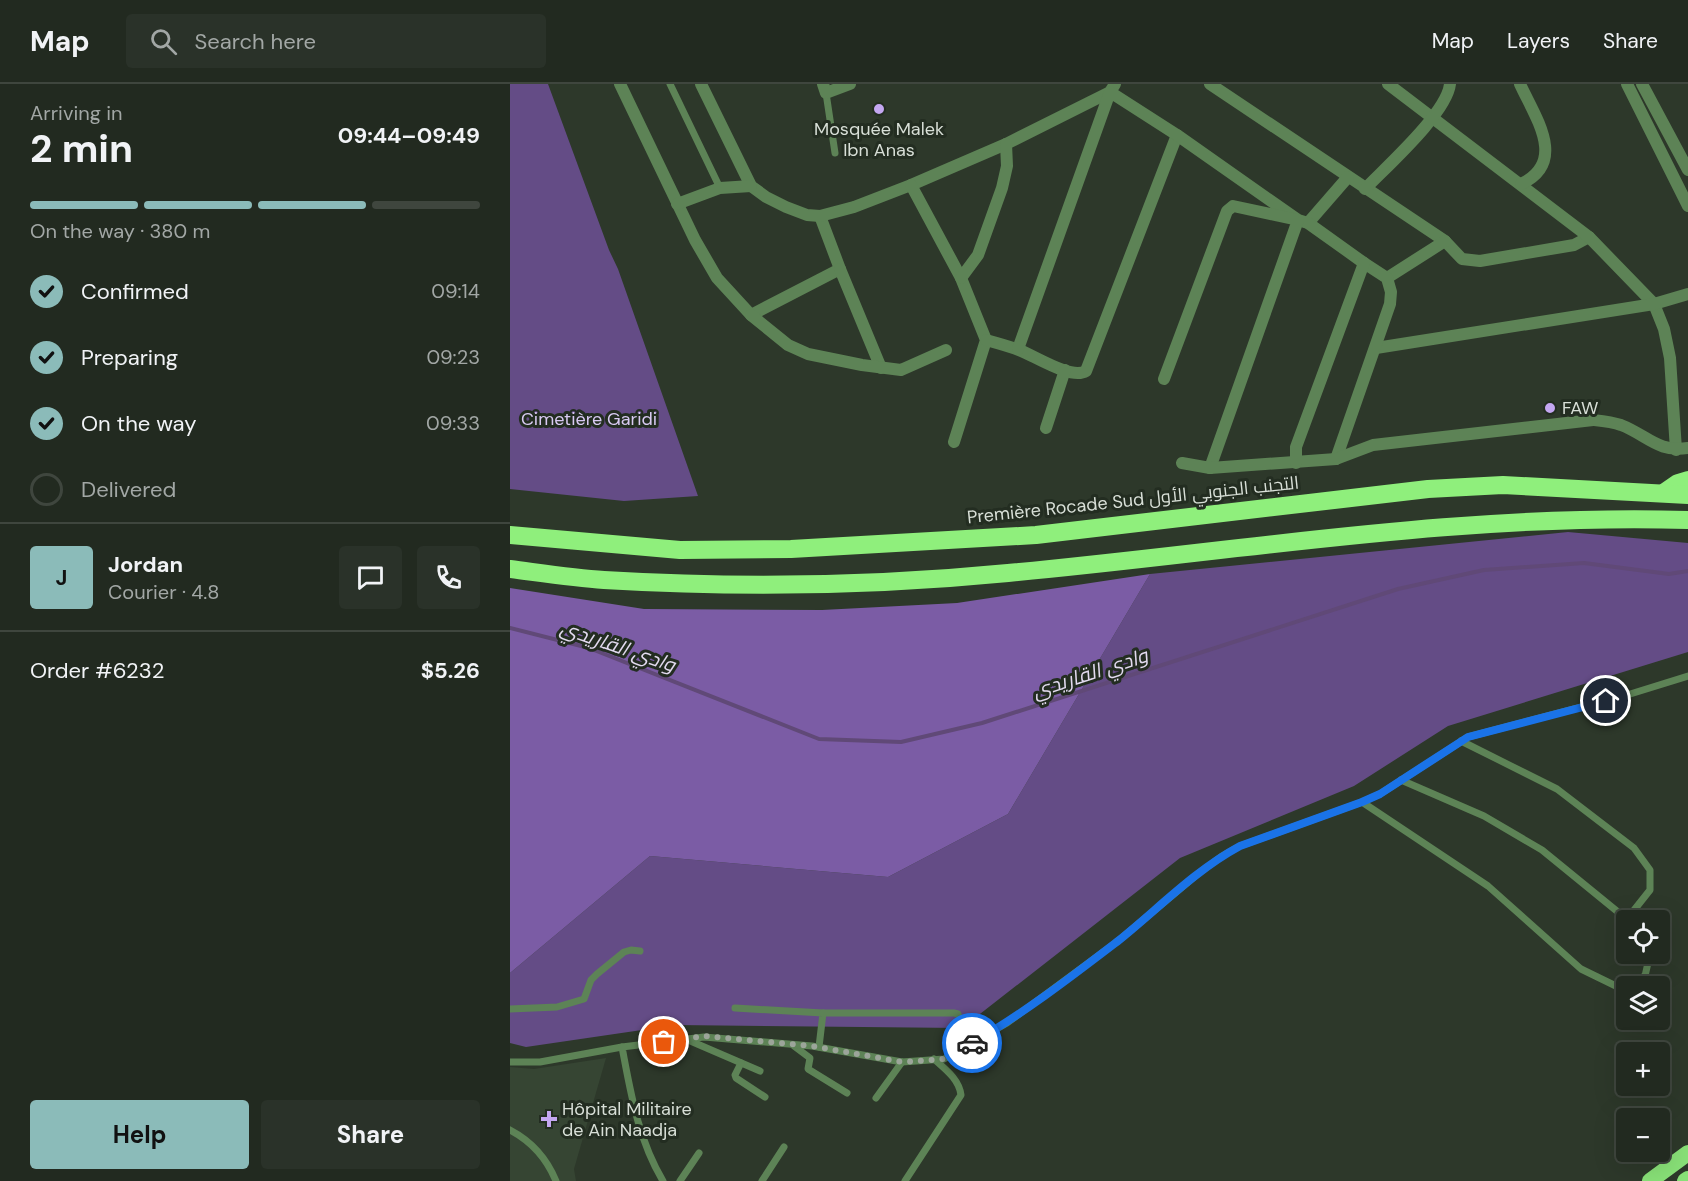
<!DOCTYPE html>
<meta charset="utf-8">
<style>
:root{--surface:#222a20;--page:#2a3229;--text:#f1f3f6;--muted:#a2a7a5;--line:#3f463e;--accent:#8bbbb9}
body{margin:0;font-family:"DM Sans",Cairo,sans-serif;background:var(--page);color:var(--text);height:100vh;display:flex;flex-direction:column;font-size:22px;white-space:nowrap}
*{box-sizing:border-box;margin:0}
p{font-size:20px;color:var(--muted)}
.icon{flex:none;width:33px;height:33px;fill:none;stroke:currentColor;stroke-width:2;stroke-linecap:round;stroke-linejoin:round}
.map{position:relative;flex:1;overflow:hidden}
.sheet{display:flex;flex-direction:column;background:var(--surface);width:510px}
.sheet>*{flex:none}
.buttons{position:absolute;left:1106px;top:826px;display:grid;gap:12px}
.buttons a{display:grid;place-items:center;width:54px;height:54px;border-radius:6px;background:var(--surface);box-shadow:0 6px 24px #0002,0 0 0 2px var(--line);font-size:30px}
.pin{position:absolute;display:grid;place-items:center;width:51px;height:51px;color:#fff;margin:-26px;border:3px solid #fff;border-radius:50%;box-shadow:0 2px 6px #0007}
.courier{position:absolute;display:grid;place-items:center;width:60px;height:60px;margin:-30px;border:4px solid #1a73e8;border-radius:50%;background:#fff;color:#222;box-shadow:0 2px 8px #0007}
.headline em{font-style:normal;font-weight:700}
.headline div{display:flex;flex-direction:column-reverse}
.headline{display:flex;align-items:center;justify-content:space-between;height:102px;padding:0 30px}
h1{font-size:39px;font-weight:700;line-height:45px}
.bar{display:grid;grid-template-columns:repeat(4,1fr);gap:9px 6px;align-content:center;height:72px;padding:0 30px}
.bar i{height:8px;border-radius:4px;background:var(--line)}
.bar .active{background:var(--accent)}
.bar p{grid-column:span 4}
.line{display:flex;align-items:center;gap:15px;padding:0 30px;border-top:2px solid var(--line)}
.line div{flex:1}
.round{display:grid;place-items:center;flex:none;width:63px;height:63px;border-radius:6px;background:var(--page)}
ol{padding:0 30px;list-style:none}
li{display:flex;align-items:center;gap:18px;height:66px}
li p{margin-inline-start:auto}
li .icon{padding:6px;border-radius:50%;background:var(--accent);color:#111;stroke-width:4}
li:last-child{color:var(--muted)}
li i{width:33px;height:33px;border:3px solid var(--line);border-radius:50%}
.action{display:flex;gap:12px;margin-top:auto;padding:12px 30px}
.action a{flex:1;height:69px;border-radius:6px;background:var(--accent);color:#111;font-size:24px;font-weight:700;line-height:69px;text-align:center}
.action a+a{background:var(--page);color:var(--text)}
header{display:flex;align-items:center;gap:36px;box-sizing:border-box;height:84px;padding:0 30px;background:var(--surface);border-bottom:2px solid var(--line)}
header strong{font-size:28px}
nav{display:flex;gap:33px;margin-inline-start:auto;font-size:21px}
.search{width:420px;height:54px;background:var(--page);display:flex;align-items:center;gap:15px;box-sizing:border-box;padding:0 21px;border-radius:6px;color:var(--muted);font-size:22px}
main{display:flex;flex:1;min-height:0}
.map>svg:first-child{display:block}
</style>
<header>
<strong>Map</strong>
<div class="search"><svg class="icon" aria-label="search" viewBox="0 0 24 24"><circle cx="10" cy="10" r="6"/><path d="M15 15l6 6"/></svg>Search here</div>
<nav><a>Map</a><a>Layers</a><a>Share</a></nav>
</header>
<main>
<section class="sheet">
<div class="headline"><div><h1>2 min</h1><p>Arriving in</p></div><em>09:44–09:49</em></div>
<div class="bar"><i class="active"></i><i class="active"></i><i class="active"></i><i></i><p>On the way · 380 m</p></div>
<ol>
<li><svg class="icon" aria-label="check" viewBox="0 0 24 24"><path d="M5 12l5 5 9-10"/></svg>Confirmed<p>09:14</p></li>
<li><svg class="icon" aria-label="check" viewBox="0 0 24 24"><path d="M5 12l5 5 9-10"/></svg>Preparing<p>09:23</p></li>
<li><svg class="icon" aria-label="check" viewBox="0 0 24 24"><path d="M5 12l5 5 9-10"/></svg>On the way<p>09:33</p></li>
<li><i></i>Delivered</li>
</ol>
<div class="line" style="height:108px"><b class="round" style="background:var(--accent);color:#111">J</b><div><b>Jordan</b><p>Courier · 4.8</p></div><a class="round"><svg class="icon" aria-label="chat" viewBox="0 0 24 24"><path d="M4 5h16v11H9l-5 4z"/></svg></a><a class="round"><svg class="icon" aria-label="phone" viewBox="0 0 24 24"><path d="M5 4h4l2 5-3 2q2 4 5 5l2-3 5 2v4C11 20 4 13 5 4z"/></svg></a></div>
<div class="line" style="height:78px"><div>Order #6232</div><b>$5.26</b></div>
<div class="action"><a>Help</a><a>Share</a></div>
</section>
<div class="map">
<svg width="1178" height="1097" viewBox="0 0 1178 1097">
<rect width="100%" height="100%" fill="#2d382a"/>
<!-- built -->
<polygon fill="#364533" points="96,974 64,1085 66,1097 0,1097 0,983 24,985"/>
<!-- green -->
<g fill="#644c86">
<polygon points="0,0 38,0 99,166 108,185 188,412 114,417 0,405"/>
<polygon points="1058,448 1178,459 1178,568 938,642 844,702 670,774 452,944 166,941 16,963 0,959 0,889 140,772 378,793 498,730 640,490"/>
</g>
<!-- forest -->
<polygon fill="#7b5ca5" points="640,490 498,730 378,793 140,772 0,889 0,504 134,525 312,526 447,519"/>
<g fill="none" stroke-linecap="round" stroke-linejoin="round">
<!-- stream -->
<polyline stroke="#604977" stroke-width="4" points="0,544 79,564 309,655 391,658 472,639 888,505 974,486 1074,479 1159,490 1178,487"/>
<!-- service -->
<g stroke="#5d8356" stroke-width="7">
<polyline points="160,0 210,104"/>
<polyline points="316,9 325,69"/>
<polyline points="951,657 1047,705 1124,764 1140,786 1140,806 1117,835"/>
<polyline points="891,696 974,732 1032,766 1119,837"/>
<polyline points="852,718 978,802 1071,885 1110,904 1135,892 1140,870"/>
<polyline points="225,924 313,929 309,963"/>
<polyline points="0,925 47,923 74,915 81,896 87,890 114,868 121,866 130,867"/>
<polyline points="313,929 444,929 448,930 450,935 452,965"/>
<polyline points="178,956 250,987"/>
<polyline points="284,962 300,974 298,985 337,1009"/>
<polyline points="0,978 30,978 112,963"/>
<polyline points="231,979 225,991 226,994 255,1013"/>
<polyline points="366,1014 392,978"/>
<path d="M0,1046C21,1057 37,1075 46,1097"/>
<path d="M153,1097C128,1055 121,1010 112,963L194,953L302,962L392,978L434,975L497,939L608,857L689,789L712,772L730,762L852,718L870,710L958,653L1117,611L1178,592"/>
<polyline points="170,1097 189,1069"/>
<polyline points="252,1097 274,1063"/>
<path d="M395,1097L451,1011C449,995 435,985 424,975"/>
</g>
<!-- minor -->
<g stroke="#5d8356" stroke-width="12">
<polyline points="110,0 185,156 207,194 241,231 330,185 310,132"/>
<polyline points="191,0 241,102 256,113 276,123 297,131 310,132 344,123 401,101 496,60 600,8 605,0"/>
<polyline points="313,0 316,9 340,0"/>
<polyline points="700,0 935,157 952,175 970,177 1064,161 1079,153"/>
<polyline points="878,0 1079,153 1144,220 1154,245 1160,274 1166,366"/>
<path d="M1010,0C1025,33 1058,78 1011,100"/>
<polyline points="401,101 451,194 476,256 444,358"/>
<path d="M855,105C876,83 937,29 940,0"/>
<polyline points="167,120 210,104 241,102"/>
<polyline points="798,139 838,93"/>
<polyline points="330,185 371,284"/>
<polyline points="451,194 468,171 492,104 497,82 496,60"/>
<polyline points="877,194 935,157"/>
<polyline points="241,231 278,261 298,270 352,281 391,286 436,266"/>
<path d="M476,256C487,259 498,262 509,266C525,272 561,296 576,287L667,51"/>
<polyline points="866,264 1144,220 1178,210"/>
<polyline points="508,265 600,8 667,51 788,136 798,139 854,179 877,194 881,208 880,220 826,375"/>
<polyline points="654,295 717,127 723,122 788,136 700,384"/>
<polyline points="536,344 555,286"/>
<path d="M672,379L700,384L826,375L863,361L1083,336C1092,337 1102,338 1111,341C1137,351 1148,369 1178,364"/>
<polyline points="786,379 786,363 854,179"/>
</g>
<!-- tertiary -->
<g stroke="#5d8356" stroke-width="12">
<polyline points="1117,0 1178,122"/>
<polyline points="1132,0 1178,86"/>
</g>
<!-- trunk -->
<g stroke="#88e077" stroke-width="16">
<polyline points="1140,1097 1178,1069"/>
<polyline points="1175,1097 1178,1095"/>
</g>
<!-- motorway -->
<g stroke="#8fef7c" stroke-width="18">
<polyline points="1155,408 1168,399 1178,396"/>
<polyline points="0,451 170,466 281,465 526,451 918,405 993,401 1178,411"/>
<path d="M0,485C31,489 63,494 94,496C228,504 365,502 498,489C725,468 950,429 1178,436"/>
</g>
</g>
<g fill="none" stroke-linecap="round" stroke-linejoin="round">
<!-- done -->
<polyline stroke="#9ca59a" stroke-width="6" stroke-dasharray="0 10.8" points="154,958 194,952 302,962 392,978 434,975 462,959"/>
<!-- route -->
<path stroke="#1a73e8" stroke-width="8" d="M462,959C513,930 561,893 608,857C648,825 684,787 730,762L852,718L870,710L958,653L1096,617"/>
</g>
<!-- markers -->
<g fill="#c4a7f1" stroke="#232d21" stroke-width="2">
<circle cx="369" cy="25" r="6"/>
<circle cx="1040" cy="324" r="6"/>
<path d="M36 1026h6v6h6v6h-6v6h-6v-6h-6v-6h6z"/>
</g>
<g text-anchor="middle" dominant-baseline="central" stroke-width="6" stroke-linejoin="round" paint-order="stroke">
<!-- poi labels -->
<g font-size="18" fill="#d8dfd7" stroke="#232d21" text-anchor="start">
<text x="369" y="45" text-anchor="middle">Mosquée Malek<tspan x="369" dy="21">Ibn Anas</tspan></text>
<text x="1052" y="324">FAW</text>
<text x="52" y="1025">Hôpital Militaire<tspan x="52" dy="21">de Ain Naadja</tspan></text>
</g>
<!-- park labels -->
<g font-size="18" fill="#d9caf3" stroke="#232d21">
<text x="79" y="335">Cimetière Garidi</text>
</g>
<!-- street labels -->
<g font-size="18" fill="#d8dfd7" stroke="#232d21">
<text transform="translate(623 416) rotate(-6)">Première Rocade Sud التجنب الجنوبي الأول</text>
</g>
<!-- water labels -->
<g font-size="20" font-style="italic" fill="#e3dbf0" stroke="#232d21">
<text transform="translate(108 562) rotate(19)">وادي القاريدي</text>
<text transform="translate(580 589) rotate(-18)">وادي القاريدي</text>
</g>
</g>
</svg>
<div class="buttons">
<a><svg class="icon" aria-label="locate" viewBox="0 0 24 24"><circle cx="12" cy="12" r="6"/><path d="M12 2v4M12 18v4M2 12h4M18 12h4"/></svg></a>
<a><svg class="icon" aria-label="layers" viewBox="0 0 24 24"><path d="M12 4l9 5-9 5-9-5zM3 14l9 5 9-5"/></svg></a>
<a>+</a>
<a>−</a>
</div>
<div class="pin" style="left:154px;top:958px;background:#ea580c"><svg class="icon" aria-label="bag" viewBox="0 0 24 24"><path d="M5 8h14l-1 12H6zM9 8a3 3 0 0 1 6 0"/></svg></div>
<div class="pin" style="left:1096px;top:617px;background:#1f2937"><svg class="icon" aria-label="home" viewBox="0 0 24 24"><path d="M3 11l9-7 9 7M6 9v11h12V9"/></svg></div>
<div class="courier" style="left:462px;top:959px"><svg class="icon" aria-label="car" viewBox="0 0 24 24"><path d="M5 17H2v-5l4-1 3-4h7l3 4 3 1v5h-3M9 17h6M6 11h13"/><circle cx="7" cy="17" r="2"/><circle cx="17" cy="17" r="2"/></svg></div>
</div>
</main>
